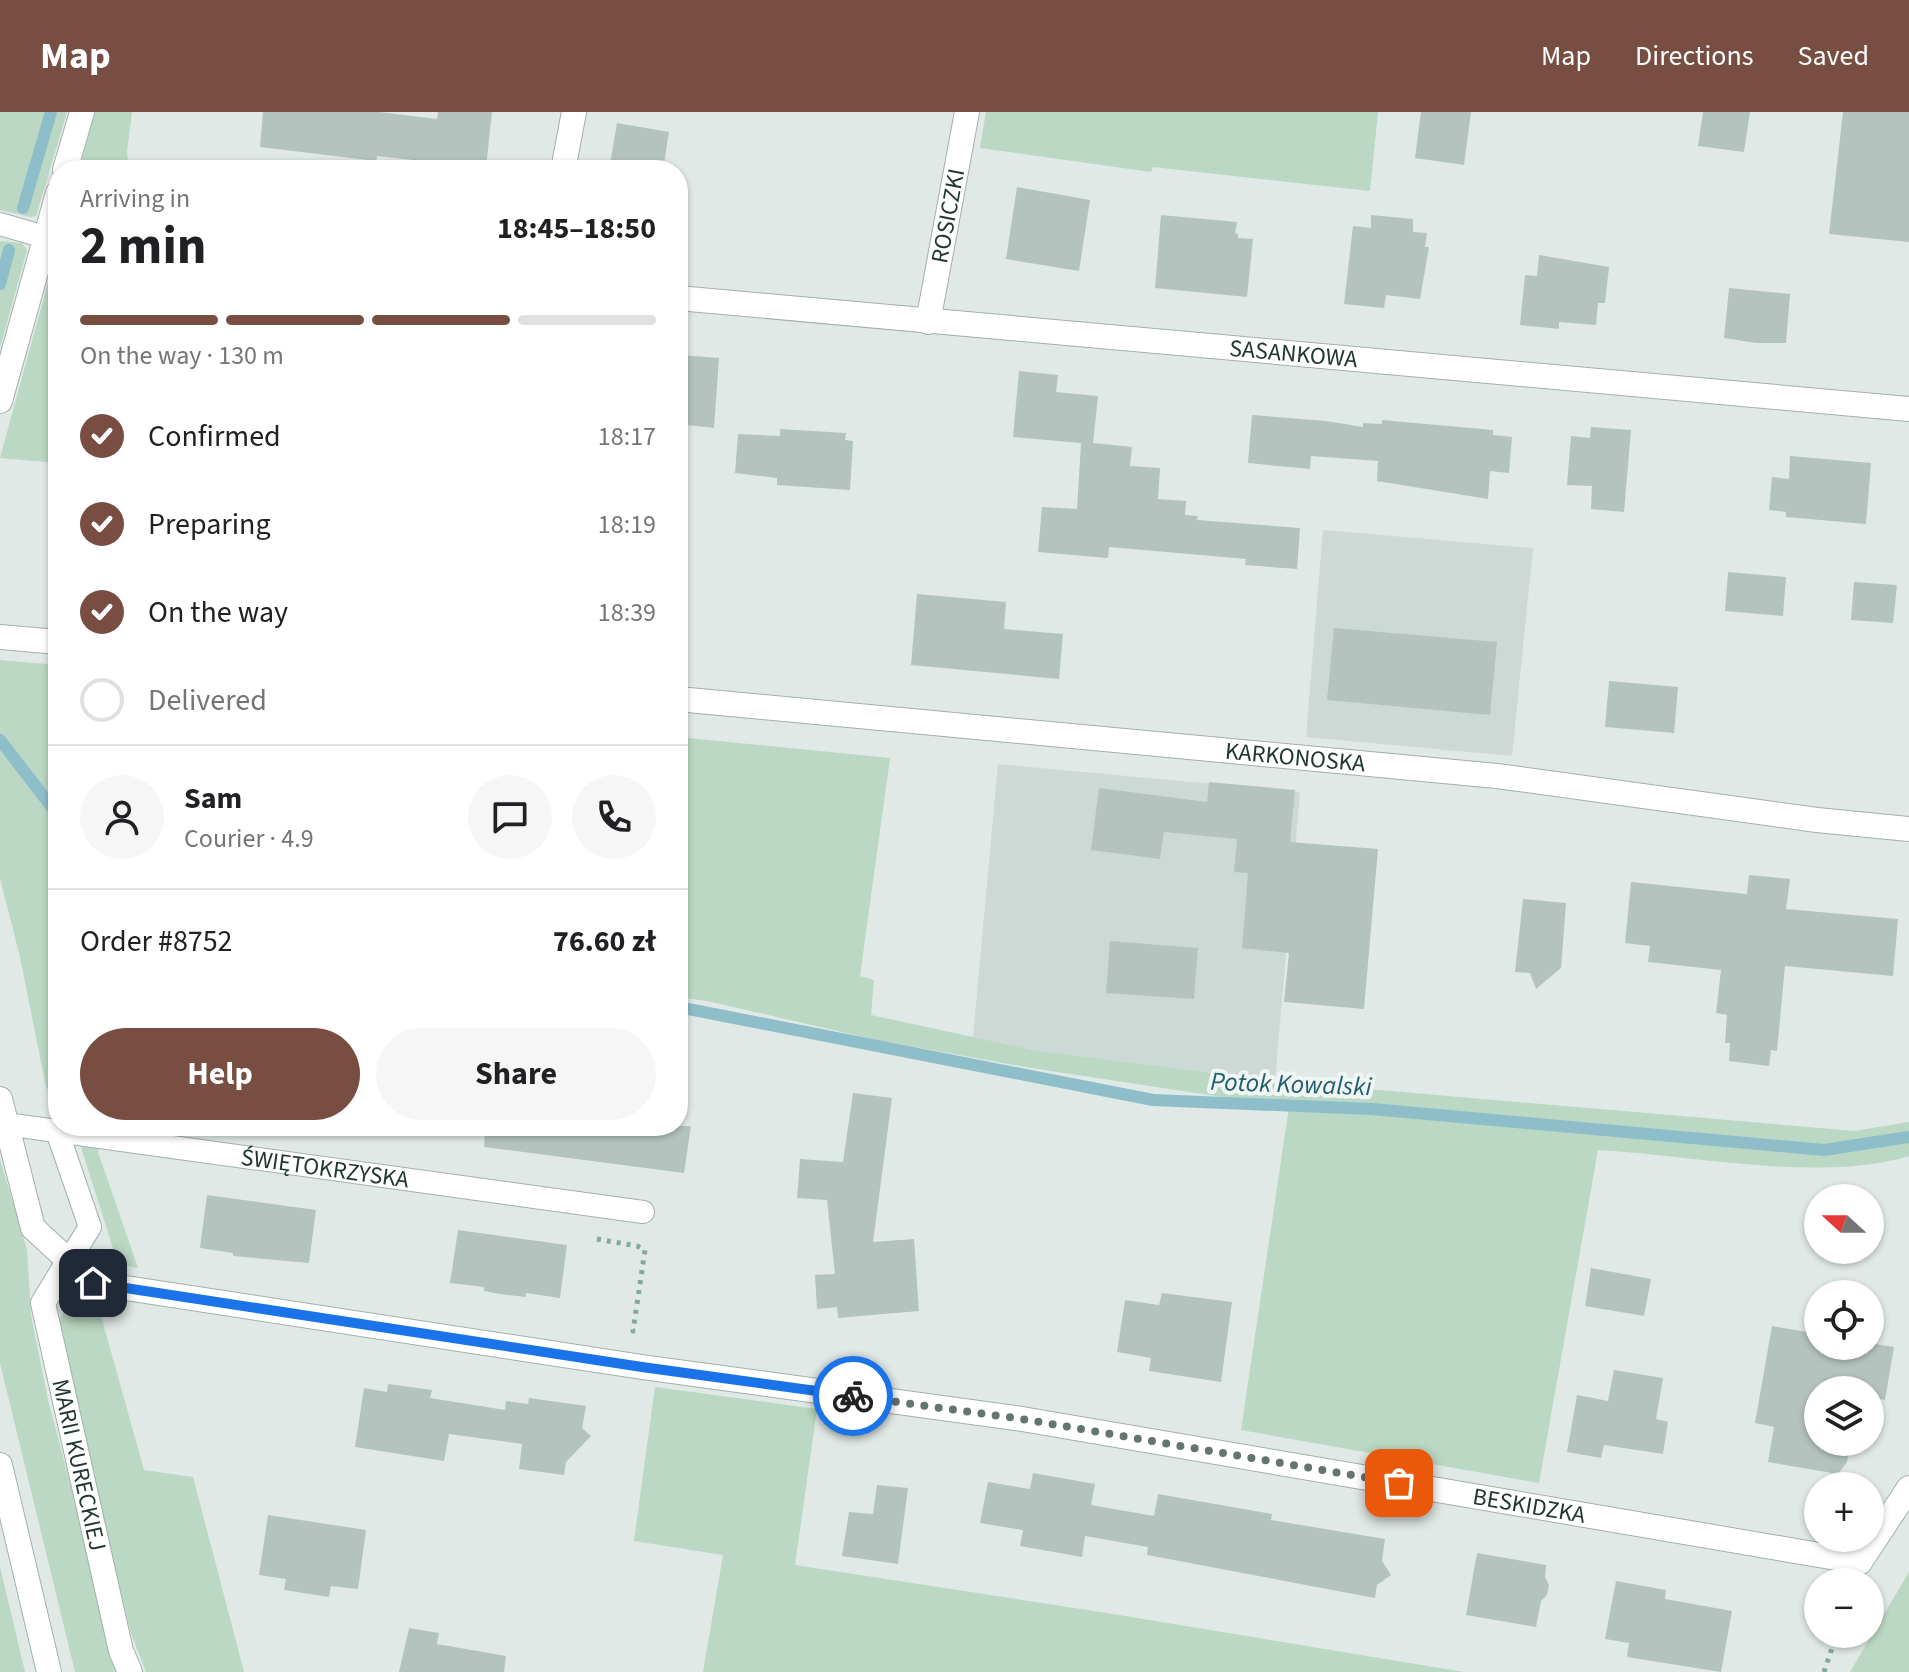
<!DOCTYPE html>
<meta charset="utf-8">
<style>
:root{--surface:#fff;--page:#f6f6f6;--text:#202124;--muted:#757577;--line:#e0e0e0;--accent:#774e41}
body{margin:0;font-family:"Source Sans 3",sans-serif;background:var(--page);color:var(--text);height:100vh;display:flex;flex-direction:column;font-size:30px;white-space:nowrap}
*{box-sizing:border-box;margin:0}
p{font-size:26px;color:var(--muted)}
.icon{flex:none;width:44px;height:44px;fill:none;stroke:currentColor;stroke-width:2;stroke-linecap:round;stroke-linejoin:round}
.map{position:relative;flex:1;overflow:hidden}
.drawer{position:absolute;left:48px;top:48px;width:640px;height:976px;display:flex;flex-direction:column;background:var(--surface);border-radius:32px;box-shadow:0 2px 6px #0004}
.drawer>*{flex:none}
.needle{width:52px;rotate:291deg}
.buttons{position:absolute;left:1804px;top:1072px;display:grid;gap:16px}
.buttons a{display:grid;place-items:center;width:80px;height:80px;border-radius:50%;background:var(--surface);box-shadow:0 2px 6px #0004;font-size:40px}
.pin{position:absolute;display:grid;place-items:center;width:68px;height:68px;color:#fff;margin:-34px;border-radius:16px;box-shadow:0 4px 12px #0006}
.courier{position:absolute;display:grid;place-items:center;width:80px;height:80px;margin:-40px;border:6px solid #1a73e8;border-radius:50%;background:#fff;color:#222;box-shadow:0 2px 10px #0007}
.overview em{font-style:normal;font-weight:700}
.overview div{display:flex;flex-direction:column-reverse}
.overview{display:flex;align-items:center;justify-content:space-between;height:136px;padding:0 32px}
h1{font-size:52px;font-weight:700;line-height:60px}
.bar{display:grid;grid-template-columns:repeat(4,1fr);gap:12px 8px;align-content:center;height:96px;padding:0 32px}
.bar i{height:10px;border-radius:6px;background:var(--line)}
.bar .current{background:var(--accent)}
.bar p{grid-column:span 4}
.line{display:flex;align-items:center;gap:20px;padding:0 32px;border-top:2px solid var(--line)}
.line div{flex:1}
.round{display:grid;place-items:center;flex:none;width:84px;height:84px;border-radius:42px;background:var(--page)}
ol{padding:0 32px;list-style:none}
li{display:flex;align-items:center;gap:24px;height:88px}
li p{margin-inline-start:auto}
li .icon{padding:8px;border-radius:50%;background:var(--accent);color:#fff;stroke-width:4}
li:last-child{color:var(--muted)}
li i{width:44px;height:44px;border:4px solid var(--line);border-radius:50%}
.action{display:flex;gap:16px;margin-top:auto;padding:16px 32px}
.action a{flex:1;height:92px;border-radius:48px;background:var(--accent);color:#fff;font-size:32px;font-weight:700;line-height:92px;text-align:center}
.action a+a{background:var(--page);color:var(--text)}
header{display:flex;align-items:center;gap:48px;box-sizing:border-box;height:112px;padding:0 40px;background:var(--accent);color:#fff}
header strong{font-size:38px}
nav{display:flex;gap:44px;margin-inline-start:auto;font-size:28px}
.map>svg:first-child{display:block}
</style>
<header>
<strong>Map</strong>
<nav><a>Map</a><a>Directions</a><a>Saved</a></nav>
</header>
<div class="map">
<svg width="1909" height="1560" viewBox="0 0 1909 1560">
<rect width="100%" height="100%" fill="#e0e9e5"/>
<!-- built -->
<g fill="#ced8d4">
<polygon points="1323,418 1533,436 1512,644 1306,625"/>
<polygon points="998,652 1300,680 1275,969 1033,938 973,925"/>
</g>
<!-- green -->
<g fill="#bad8c3">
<polygon points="0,0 67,0 36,104 30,105 0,98"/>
<polygon points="95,0 132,0 127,39 129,58 79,58"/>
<polygon points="986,0 1378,0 1370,79 1153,55 1151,60 980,36"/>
<polygon points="0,129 22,131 27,138 0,236"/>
<polygon points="58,134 58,351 0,346"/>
<polygon points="0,548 58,553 58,992 46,975 20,845 0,766"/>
<path d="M678,625L890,646L860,864L874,868L871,903L1033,938L1275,969L1854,1019L1909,1010V1044C1818,1071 1693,1043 1598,1038L1539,1371L1241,1318L1289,995L1031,956L877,928L707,889L678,885Z"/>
<polygon points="80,1032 99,1034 98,1040 138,1156 118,1152"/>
<polygon points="0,1047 27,1138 31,1203 48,1288 120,1560 75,1560 0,1251"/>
<polygon points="71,1189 98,1193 144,1358 193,1365 244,1560 146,1560 131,1521 55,1214"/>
<polygon points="655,1275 817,1297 795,1453 1113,1502 1464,1560 703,1560 723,1443 634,1429"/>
<polygon points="0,1455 25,1560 0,1560"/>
<polygon points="1909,1460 1909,1560 1850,1560"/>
</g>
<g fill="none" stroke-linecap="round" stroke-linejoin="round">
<!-- stream -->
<g stroke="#8dbec9" stroke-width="12">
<polyline points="23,96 51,0"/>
<polyline points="0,172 9,138"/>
<polyline points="0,628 58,703"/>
<polyline points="678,895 1153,988 1372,997 1824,1038 1909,1025"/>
</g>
</g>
<!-- building -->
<g fill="#b5c3be">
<polygon points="263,0 379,0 437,7 438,0 492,0 486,56 377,44 376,49 260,35"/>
<polygon points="1421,0 1471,0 1464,53 1415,46"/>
<polygon points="1703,0 1750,0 1744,40 1698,34"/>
<polygon points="1843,0 1909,0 1909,130 1829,122"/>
<polygon points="617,11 669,20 663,58 609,58"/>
<polygon points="1017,75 1090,88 1079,159 1006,147"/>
<polygon points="1161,103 1237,110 1235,121 1238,122 1238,126 1253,127 1247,185 1155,176"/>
<polygon points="1371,103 1413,107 1413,120 1427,121 1425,135 1429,135 1420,187 1386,183 1384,196 1344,192 1353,114 1371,116"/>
<polygon points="1539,143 1609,155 1605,191 1598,191 1596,213 1559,210 1559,217 1520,213 1525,163 1537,164"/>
<polygon points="1729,176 1790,182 1786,231 1756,231 1724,226"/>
<polygon points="680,243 719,246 714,316 678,312"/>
<polygon points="1019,259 1058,263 1056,280 1098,284 1093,331 1132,335 1130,354 1160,356 1158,387 1186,389 1185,403 1198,404 1197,408 1300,416 1297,457 1245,453 1246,447 1109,435 1108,446 1038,440 1042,395 1077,397 1081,331 1013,325"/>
<polygon points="1252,303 1326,309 1363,315 1363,311 1382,312 1382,308 1493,318 1493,323 1512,325 1509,361 1490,359 1488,387 1377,369 1378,349 1311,344 1310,357 1248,351"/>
<polygon points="1591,315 1631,318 1624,400 1591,397 1592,374 1567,373 1571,324 1590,326"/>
<polygon points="780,317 846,321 845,328 853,329 850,378 777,373 777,366 735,361 738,322 780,324"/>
<polygon points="1790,344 1871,351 1866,412 1786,405 1786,400 1769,398 1772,365 1789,367"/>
<polygon points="1728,460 1786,465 1783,504 1725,499"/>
<polygon points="1854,470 1897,473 1893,511 1851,508"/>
<polygon points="917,482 1006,490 1004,517 1063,522 1059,567 911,553"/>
<polygon points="1334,516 1497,530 1490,603 1327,588"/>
<polygon points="1609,569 1678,575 1674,621 1605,615"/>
<polygon points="1209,670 1295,678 1290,730 1378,737 1364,897 1284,890 1289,841 1242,836 1248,761 1234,760 1237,727 1164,720 1160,747 1091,738 1099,676 1207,690"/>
<polygon points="1749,763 1790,767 1786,797 1898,807 1893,864 1785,854 1777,939 1771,938 1769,954 1729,949 1730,931 1725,931 1727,903 1716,901 1721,858 1648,850 1650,834 1625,831 1631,770 1747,782"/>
<polygon points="1523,787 1566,791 1561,856 1536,877 1530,861 1515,860"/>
<polygon points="1110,829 1198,836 1194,887 1106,881"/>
<polygon points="853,981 892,986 873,1130 914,1127 919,1199 838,1206 837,1195 817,1197 815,1163 835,1162 827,1088 797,1086 800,1047 843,1050"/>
<polygon points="485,1014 691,1014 684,1061 484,1035"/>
<polygon points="207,1083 316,1098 309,1151 233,1144 233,1141 200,1136"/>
<polygon points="458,1118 567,1133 560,1186 526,1181 526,1185 500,1182 484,1179 484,1175 450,1171"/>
<polygon points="1591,1156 1651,1167 1644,1204 1585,1194"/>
<polygon points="1162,1181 1232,1190 1221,1270 1149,1259 1151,1246 1117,1240 1125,1188 1159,1193"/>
<polygon points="1772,1214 1818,1222 1818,1234 1870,1234 1870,1231 1894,1235 1885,1288 1870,1285 1870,1278 1818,1278 1818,1330 1850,1330 1847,1350 1838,1362 1768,1350 1774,1315 1755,1311"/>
<polygon points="1614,1258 1663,1266 1656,1307 1668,1310 1663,1342 1604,1333 1601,1346 1567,1340 1577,1283 1608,1289"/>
<polygon points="388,1272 432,1278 430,1286 505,1298 506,1289 528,1292 529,1286 586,1294 582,1316 591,1324 566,1350 564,1363 519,1357 522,1332 449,1322 444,1349 355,1335 364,1276 387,1280"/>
<polygon points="1033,1361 1095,1372 1091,1393 1154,1404 1158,1382 1272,1402 1271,1408 1385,1427 1382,1449 1391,1463 1377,1473 1375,1486 1147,1443 1148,1435 1085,1424 1082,1445 1020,1434 1023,1418 980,1411 988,1370 1030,1377"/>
<polygon points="877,1373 908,1376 898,1452 842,1444 849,1400 873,1402"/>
<polygon points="268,1403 366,1418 358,1477 331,1474 329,1485 284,1478 286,1467 259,1463"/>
<polygon points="1477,1441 1546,1453 1545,1465 1549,1473 1547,1483 1541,1489 1536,1515 1466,1503"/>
<polygon points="1616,1469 1666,1478 1665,1487 1732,1499 1721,1560 1627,1545 1629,1531 1605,1527"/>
<polygon points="409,1516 439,1521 437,1532 506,1544 504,1560 399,1560"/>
</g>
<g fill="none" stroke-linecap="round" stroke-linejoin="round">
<!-- service casing -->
<g stroke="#a3b0ac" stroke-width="24">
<g id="service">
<polyline points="0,112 45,125"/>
<path id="s1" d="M6,1012L643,1100"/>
<polyline points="57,1019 90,1115 68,1150"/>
</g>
</g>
<!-- minor casing -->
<g stroke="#a3b0ac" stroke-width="26">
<g id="minor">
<polyline points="65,58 82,0"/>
<polyline points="563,58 574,0"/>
<path id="s2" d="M678,186L1909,297"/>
<path id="s3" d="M928,210L967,0"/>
<polyline points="0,289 58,81"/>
<polyline points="0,525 58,530"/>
<path id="s4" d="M678,587L1497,664L1817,708L1909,717"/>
<path id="s5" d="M0,987L33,1116L93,1171L642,1255L1022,1307L1860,1450L1909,1376"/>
<path id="s6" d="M68,1150L43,1191L121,1539L130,1560"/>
</g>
</g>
<!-- secondary casing -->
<g stroke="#a0b3ad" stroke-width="26">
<polyline id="secondary" points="0,1353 49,1560"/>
</g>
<!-- path -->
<g stroke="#83a99e" stroke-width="5" stroke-dasharray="4 6" stroke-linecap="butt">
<polyline points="597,1127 637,1134 645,1138 633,1219 635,1219"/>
<polyline points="1824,1560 1832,1536 1829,1522"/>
</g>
<!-- service -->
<use href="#service" stroke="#fff" stroke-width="22"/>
<!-- minor -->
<use href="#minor" stroke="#fff" stroke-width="24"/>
<!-- secondary -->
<use href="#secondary" stroke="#fff" stroke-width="24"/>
</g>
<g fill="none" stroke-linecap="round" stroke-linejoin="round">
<!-- done -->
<polyline stroke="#647571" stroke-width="8" stroke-dasharray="0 14.4" points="853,1284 1022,1307 1399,1371"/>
<!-- route -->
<polyline stroke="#1a73e8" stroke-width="10" points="93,1171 642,1255 853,1284"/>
</g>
<g text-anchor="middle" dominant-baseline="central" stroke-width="8" stroke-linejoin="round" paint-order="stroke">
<!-- street labels -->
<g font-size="24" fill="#223732" stroke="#eff6f3">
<text stroke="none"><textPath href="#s3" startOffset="108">ROSICZKI</textPath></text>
<text stroke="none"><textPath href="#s2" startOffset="618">SASANKOWA</textPath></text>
<text stroke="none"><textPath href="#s4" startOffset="620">KARKONOSKA</textPath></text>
<text stroke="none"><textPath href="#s1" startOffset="322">ŚWIĘTOKRZYSKA</textPath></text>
<text stroke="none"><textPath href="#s6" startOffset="214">MARII KURECKIEJ</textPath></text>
<text stroke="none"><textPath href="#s5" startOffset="1668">BESKIDZKA</textPath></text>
</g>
<!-- water labels -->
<g font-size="26" font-style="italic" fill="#235f6c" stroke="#eff6f3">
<text transform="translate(1291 972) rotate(2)">Potok Kowalski</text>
</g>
</g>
</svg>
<div class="buttons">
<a><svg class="needle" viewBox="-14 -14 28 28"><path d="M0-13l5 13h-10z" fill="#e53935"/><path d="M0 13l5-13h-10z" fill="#757577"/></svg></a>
<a><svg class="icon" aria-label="locate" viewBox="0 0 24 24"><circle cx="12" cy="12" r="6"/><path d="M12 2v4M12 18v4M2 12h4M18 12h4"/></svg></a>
<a><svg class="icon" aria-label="layers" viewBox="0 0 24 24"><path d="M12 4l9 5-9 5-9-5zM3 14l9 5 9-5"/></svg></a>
<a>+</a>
<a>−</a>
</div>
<div class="pin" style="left:1399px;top:1371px;background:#ea580c"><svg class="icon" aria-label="bag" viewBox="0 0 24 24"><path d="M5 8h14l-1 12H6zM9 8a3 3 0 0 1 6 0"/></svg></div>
<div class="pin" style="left:93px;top:1171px;background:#1f2937"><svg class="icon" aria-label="home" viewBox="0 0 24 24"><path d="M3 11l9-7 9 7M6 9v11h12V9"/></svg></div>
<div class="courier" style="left:853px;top:1284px"><svg class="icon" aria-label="bike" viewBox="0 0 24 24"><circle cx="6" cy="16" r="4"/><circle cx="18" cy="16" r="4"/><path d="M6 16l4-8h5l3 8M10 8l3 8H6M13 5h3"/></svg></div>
<section class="drawer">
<div class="overview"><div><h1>2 min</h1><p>Arriving in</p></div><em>18:45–18:50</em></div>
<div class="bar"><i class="current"></i><i class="current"></i><i class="current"></i><i></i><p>On the way · 130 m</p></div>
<ol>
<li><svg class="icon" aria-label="check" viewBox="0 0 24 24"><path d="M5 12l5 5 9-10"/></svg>Confirmed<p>18:17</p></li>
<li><svg class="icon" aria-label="check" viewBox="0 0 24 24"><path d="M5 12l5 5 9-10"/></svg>Preparing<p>18:19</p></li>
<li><svg class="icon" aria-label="check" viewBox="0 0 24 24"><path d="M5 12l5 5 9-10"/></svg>On the way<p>18:39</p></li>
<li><i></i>Delivered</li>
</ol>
<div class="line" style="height:144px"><a class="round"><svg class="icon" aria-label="person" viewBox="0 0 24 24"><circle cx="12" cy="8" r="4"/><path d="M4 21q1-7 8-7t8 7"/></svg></a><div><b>Sam</b><p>Courier · 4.9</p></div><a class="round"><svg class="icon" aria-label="chat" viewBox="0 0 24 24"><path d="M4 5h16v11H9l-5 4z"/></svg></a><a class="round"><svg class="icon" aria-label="phone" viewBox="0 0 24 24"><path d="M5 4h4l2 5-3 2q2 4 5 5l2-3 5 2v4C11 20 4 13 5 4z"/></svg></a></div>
<div class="line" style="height:104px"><div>Order #8752</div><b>76.60 zł</b></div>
<div class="action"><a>Help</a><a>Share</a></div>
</section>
</div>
